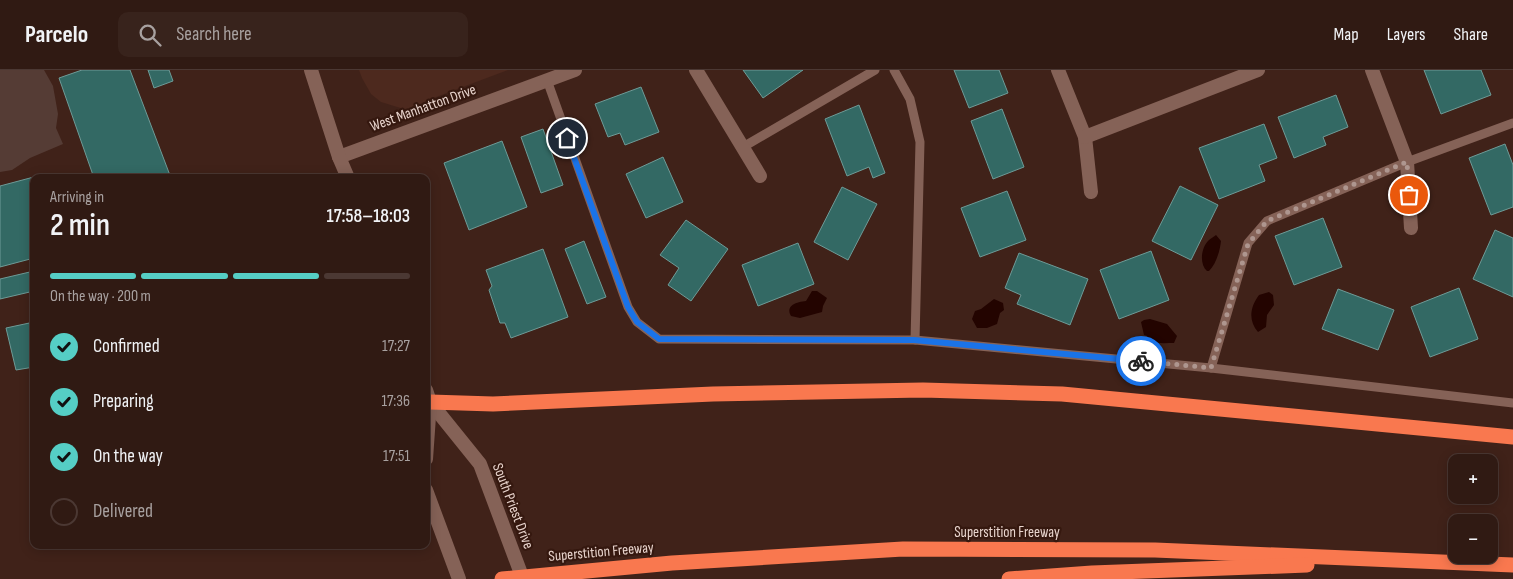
<!DOCTYPE html>
<meta charset="utf-8">
<style>
:root{--surface:#301a13;--page:#38231c;--text:#f1f3f6;--muted:#a8a1a0;--line:#4b3833;--accent:#55cec5}
body{margin:0;font-family:"Sofia Sans Condensed",sans-serif;background:var(--page);color:var(--text);height:100vh;display:flex;flex-direction:column;font-size:19px;white-space:nowrap}
*{box-sizing:border-box;margin:0}
p{font-size:16px;color:var(--muted)}
.icon{flex:none;width:28px;height:28px;fill:none;stroke:currentColor;stroke-width:2;stroke-linecap:round;stroke-linejoin:round}
.map{position:relative;flex:1;overflow:hidden}
.side{position:absolute;left:30px;top:104px;width:400px;height:375px;display:flex;flex-direction:column;background:var(--surface);border-radius:10px;box-shadow:0 2px 12px #0003,0 0 0 1px var(--line)}
.side>*{flex:none}
.buttons{position:absolute;left:1448px;top:384px;display:grid;gap:10px}
.buttons a{display:grid;place-items:center;width:50px;height:50px;border-radius:10px;background:var(--surface);box-shadow:0 2px 12px #0003,0 0 0 1px var(--line);font-size:25px}
.pin{position:absolute;display:grid;place-items:center;width:42px;height:42px;color:#fff;margin:-21px;border:2px solid #fff;border-radius:50%;box-shadow:0 1px 5px #0007}
.courier{position:absolute;display:grid;place-items:center;width:50px;height:50px;margin:-25px;border:4px solid #1a73e8;border-radius:50%;background:#fff;color:#222;box-shadow:0 1px 6px #0007}
.summary em{font-style:normal;font-weight:600}
.summary div{display:flex;flex-direction:column-reverse}
.summary{display:flex;align-items:center;justify-content:space-between;height:85px;padding:0 20px}
h1{font-size:32px;font-weight:600;line-height:38px}
.bar{display:grid;grid-template-columns:repeat(4,1fr);gap:8px 5px;align-content:center;height:60px;padding:0 20px}
.bar i{height:6px;border-radius:4px;background:var(--line)}
.bar .active{background:var(--accent)}
.bar p{grid-column:span 4}
ol{padding:0 20px;list-style:none}
li{display:flex;align-items:center;gap:15px;height:55px}
li p{margin-inline-start:auto}
li .icon{padding:5px;border-radius:50%;background:var(--accent);color:#111;stroke-width:4}
li:last-child{color:var(--muted)}
li i{width:28px;height:28px;border:2px solid var(--line);border-radius:50%}
header{display:flex;align-items:center;gap:30px;box-sizing:border-box;height:70px;padding:0 25px;background:var(--surface);border-bottom:1px solid var(--line)}
header strong{font-size:24px}
nav{display:flex;gap:28px;margin-inline-start:auto;font-size:18px}
.search{width:350px;height:45px;background:var(--page);display:flex;align-items:center;gap:12px;box-sizing:border-box;padding:0 18px;border-radius:10px;color:var(--muted);font-size:19px}
.map>svg:first-child{display:block}
</style>
<header>
<strong>Parcelo</strong>
<div class="search"><svg class="icon" aria-label="search" viewBox="0 0 24 24"><circle cx="10" cy="10" r="6"/><path d="M15 15l6 6"/></svg>Search here</div>
<nav><a>Map</a><a>Layers</a><a>Share</a></nav>
</header>
<div class="map">
<svg width="1513" height="509" viewBox="0 0 1513 509">
<rect width="100%" height="100%" fill="#402219"/>
<!-- built -->
<polygon fill="#4d291e" points="359,0 508,0 436,27 407,40 381,32 371,24 362,8"/>
<!-- green -->
<polygon fill="#553c35" points="0,0 44,0 53,16 58,44 56,58 63,74 30,88 12,100 0,102"/>
<!-- water -->
<g fill="#230400">
<path d="M1216,165L1221,171C1220,181 1216,194 1209,201H1207C1199,194 1201,177 1209,170C1211,168 1214,167 1216,165Z"/>
<path d="M812,221H817L827,228L823,236L822,242L800,248L791,246C785,235 797,232 806,231Z"/>
<path d="M1269,222L1273,225L1274,235L1267,245L1266,257L1258,262C1248,251 1250,237 1259,225Z"/>
<polygon points="994,229 1003,233 1004,240 1000,243 997,254 987,258 977,258 972,249 975,241 981,239"/>
<path d="M1150,249L1167,254L1177,266L1174,273C1166,273 1157,274 1149,271L1147,266L1144,265L1141,252L1144,250Z"/>
</g>
<!-- building -->
<g fill="#336964" stroke="#6e9b97">
<polygon points="82,0 130,0 171,108 94,108 59,8"/>
<polygon points="148,0 169,0 173,11 154,18"/>
<polygon points="743,0 803,0 763,28"/>
<polygon points="954,0 999,0 1008,23 969,38"/>
<polygon points="1424,0 1481,0 1491,25 1441,44"/>
<polygon points="641,17 659,62 625,75 620,63 608,67 595,34"/>
<polygon points="1336,25 1348,57 1323,67 1326,75 1294,88 1278,47"/>
<polygon points="859,35 885,103 873,108 869,97 847,106 825,49"/>
<polygon points="1002,39 1024,97 993,109 971,51"/>
<polygon points="1264,54 1277,88 1259,95 1265,111 1219,129 1199,78"/>
<polygon points="543,59 563,115 541,123 521,67"/>
<polygon points="502,71 527,137 469,160 444,93"/>
<polygon points="1505,74 1513,95 1513,137 1491,145 1469,88"/>
<polygon points="663,87 683,132 646,148 626,104"/>
<polygon points="45,104 46,108 34,108 34,188 0,197 0,116"/>
<polygon points="1180,116 1218,135 1191,190 1152,171"/>
<polygon points="842,117 877,134 848,190 814,172"/>
<polygon points="1007,121 1026,170 980,187 961,138"/>
<polygon points="1323,148 1342,197 1294,215 1275,166"/>
<polygon points="686,150 728,179 691,231 668,215 679,198 660,185"/>
<polygon points="1495,160 1513,168 1513,227 1473,209"/>
<polygon points="584,171 606,227 587,234 565,179"/>
<polygon points="798,173 814,214 758,236 742,195"/>
<polygon points="543,179 568,247 511,268 505,253 500,253 489,220 492,216 486,200"/>
<polygon points="1151,181 1169,230 1119,249 1100,200"/>
<polygon points="1019,183 1088,209 1070,255 1017,234 1021,225 1005,218"/>
<polygon points="34,201 34,221 0,229 0,209"/>
<polygon points="1459,218 1478,269 1430,287 1411,237"/>
<polygon points="1338,219 1394,240 1378,280 1322,259"/>
<polygon points="34,252 34,297 16,300 6,258"/>
</g>
<g fill="none" stroke-linecap="round" stroke-linejoin="round">
<!-- service -->
<g stroke="#856257" stroke-width="9">
<polyline points="894,0 910,29 920,72 915,270"/>
<polyline points="547,10 628,237 637,252 659,269 915,270 1211,298 1513,333"/>
<polyline points="743,77 875,0"/>
<polyline points="1211,298 1248,173 1267,151 1407,92 1513,53"/>
</g>
<!-- minor -->
<g stroke="#856257" stroke-width="14">
<polyline points="696,0 760,106"/>
<polyline points="1058,0 1085,67 1091,122"/>
<polyline points="1372,0 1407,92 1411,158"/>
<polyline points="1085,67 1258,0"/>
<polyline points="339,87 575,0"/>
</g>
<!-- secondary -->
<g stroke="#856257" stroke-width="14">
<polyline points="311,0 339,87 348,108"/>
<polyline points="426,320 430,332 480,394 523,509"/>
<polyline points="426,389 430,332"/>
<polyline points="426,420 459,509"/>
</g>
<!-- motorway -->
<g stroke="#f9784f" stroke-width="15">
<polyline points="430,332 493,334 713,324 923,320 1062,324 1513,367"/>
<polyline points="502,509 672,493 903,479 1155,480 1513,495"/>
<polyline points="1009,509 1092,503 1307,495"/>
</g>
</g>
<g fill="none" stroke-linecap="round" stroke-linejoin="round">
<!-- done -->
<polyline stroke="#ae968f" stroke-width="5" stroke-dasharray="0 9" points="1141,291 1211,298 1248,174 1267,151 1407,92 1409,125"/>
<!-- route -->
<polyline stroke="#1a73e8" stroke-width="6" points="567,68 628,237 637,252 659,269 914,270 1141,291"/>
</g>
<g text-anchor="middle" dominant-baseline="central" stroke-width="4.5" stroke-linejoin="round" paint-order="stroke">
<!-- street labels -->
<g font-size="15" fill="#e9d5ce" stroke="#35180f">
<text transform="translate(423 38) rotate(-20)">West Manhatton Drive</text>
<text transform="translate(513 436) rotate(69)">South Priest Drive</text>
<text x="1007" y="462">Superstition Freeway</text>
<text transform="translate(601 482) rotate(-5)">Superstition Freeway</text>
</g>
</g>
</svg>
<div class="buttons">
<a>+</a>
<a>−</a>
</div>
<div class="pin" style="left:1409px;top:125px;background:#ea580c"><svg class="icon" aria-label="bag" viewBox="0 0 24 24"><path d="M5 8h14l-1 12H6zM9 8a3 3 0 0 1 6 0"/></svg></div>
<div class="pin" style="left:567px;top:68px;background:#1f2937"><svg class="icon" aria-label="home" viewBox="0 0 24 24"><path d="M3 11l9-7 9 7M6 9v11h12V9"/></svg></div>
<div class="courier" style="left:1141px;top:291px"><svg class="icon" aria-label="bike" viewBox="0 0 24 24"><circle cx="6" cy="16" r="4"/><circle cx="18" cy="16" r="4"/><path d="M6 16l4-8h5l3 8M10 8l3 8H6M13 5h3"/></svg></div>
<section class="side">
<div class="summary"><div><h1>2 min</h1><p>Arriving in</p></div><em>17:58–18:03</em></div>
<div class="bar"><i class="active"></i><i class="active"></i><i class="active"></i><i></i><p>On the way · 200 m</p></div>
<ol>
<li><svg class="icon" aria-label="check" viewBox="0 0 24 24"><path d="M5 12l5 5 9-10"/></svg>Confirmed<p>17:27</p></li>
<li><svg class="icon" aria-label="check" viewBox="0 0 24 24"><path d="M5 12l5 5 9-10"/></svg>Preparing<p>17:36</p></li>
<li><svg class="icon" aria-label="check" viewBox="0 0 24 24"><path d="M5 12l5 5 9-10"/></svg>On the way<p>17:51</p></li>
<li><i></i>Delivered</li>
</ol>
</section>
</div>
